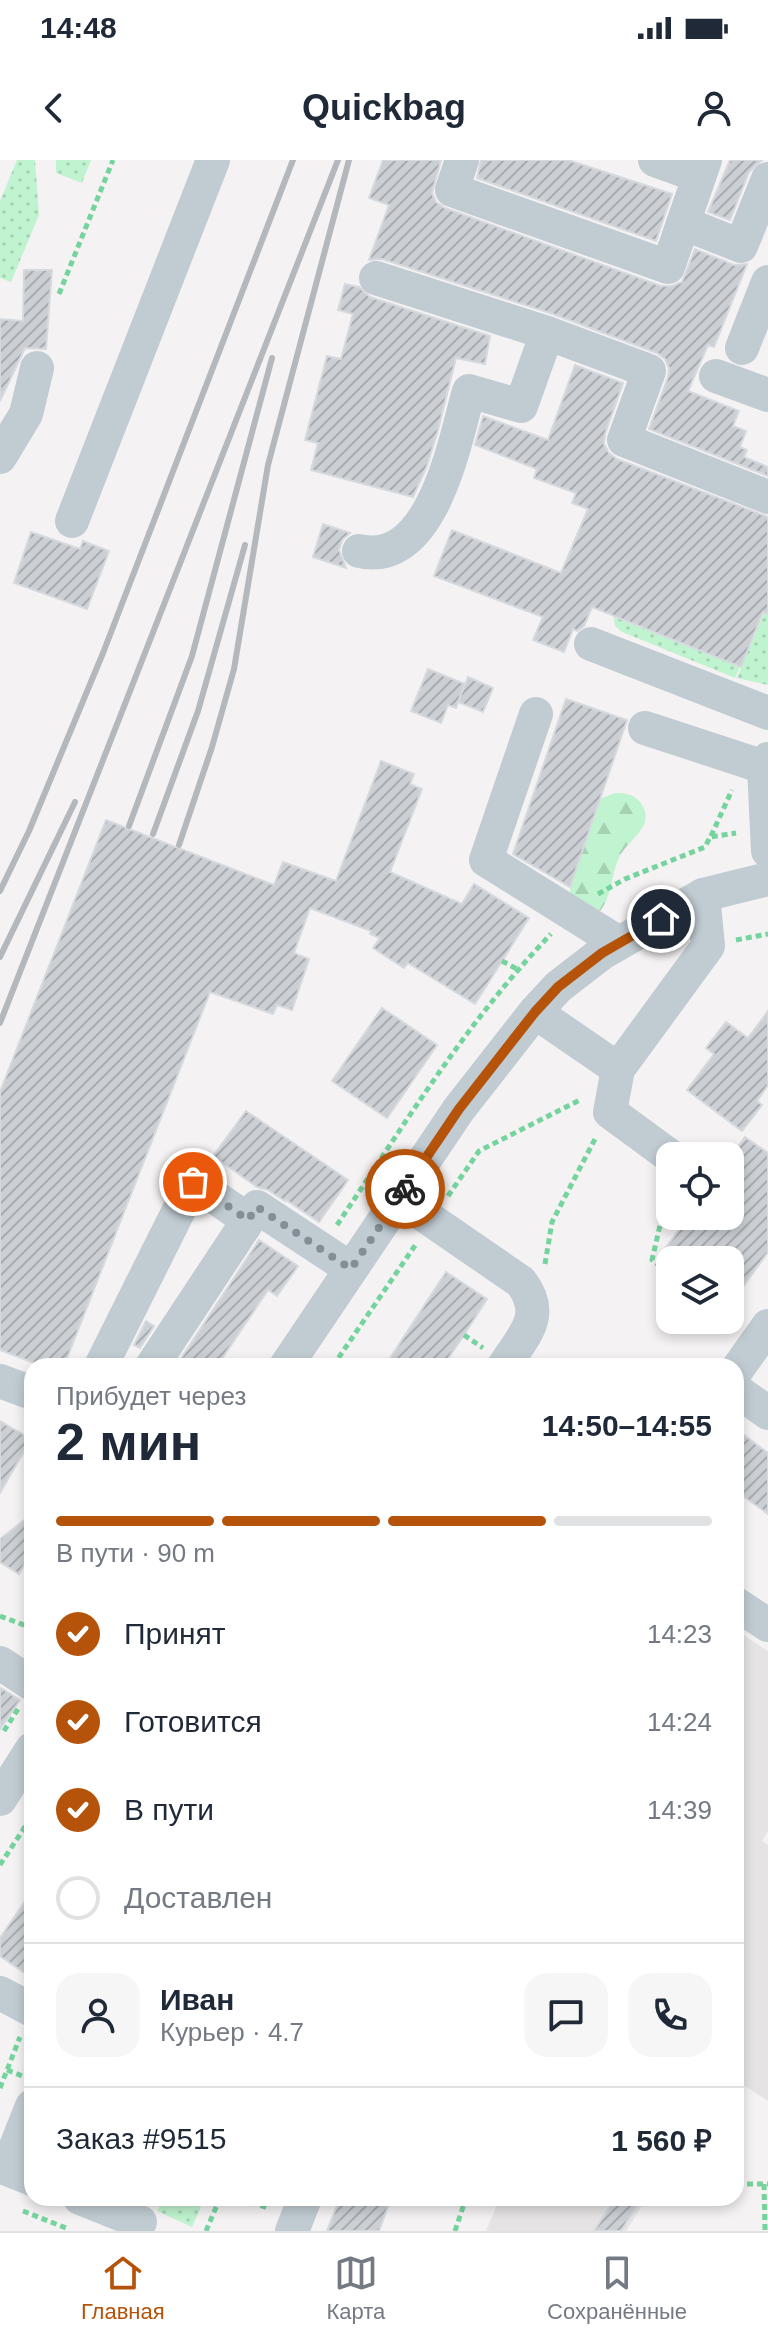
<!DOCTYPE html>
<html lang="ru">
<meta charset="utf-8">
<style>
:root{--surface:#fff;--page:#f6f6f7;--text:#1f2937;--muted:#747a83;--line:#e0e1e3;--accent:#b45309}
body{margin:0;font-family:Arial,sans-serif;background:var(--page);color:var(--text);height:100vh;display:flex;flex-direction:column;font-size:30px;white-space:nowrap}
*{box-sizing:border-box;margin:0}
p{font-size:26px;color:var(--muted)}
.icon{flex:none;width:44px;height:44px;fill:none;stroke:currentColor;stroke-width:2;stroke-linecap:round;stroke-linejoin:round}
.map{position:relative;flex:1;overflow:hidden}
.drawer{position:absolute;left:24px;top:1198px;width:720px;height:848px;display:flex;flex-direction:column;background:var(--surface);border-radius:24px;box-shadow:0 4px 12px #0003}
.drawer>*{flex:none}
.controls{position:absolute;left:656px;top:982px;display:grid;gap:16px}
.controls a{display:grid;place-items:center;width:88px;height:88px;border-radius:16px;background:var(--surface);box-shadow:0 4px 12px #0003;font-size:40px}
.pin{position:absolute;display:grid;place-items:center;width:68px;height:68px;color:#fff;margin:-34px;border:4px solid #fff;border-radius:50%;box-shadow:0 2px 8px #0007}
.courier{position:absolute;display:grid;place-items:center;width:80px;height:80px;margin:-40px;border:6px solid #b45309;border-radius:50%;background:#fff;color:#222;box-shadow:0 2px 10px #0007}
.summary em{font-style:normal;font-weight:700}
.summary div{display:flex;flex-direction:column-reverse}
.summary{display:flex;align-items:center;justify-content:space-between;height:136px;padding:0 32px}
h1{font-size:52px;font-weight:700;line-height:60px}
.bar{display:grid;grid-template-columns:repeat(4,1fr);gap:12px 8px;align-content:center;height:96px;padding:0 32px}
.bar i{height:10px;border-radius:6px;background:var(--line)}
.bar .active{background:var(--accent)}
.bar p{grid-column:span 4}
.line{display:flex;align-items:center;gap:20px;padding:0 32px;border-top:2px solid var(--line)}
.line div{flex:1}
.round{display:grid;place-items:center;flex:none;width:84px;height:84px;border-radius:24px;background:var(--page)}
ol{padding:0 32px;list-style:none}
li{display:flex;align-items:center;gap:24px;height:88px}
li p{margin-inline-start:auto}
li .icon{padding:8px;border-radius:50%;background:var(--accent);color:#fff;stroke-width:4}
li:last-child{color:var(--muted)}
li i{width:44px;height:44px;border:4px solid var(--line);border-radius:50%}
.status{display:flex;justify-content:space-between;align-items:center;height:56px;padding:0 40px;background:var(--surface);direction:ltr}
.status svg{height:22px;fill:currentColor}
header{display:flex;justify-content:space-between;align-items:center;height:104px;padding:0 32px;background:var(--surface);font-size:36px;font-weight:700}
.tabs{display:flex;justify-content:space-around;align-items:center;height:112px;border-top:2px solid var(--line);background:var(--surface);font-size:22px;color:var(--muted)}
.tabs a{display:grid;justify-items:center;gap:4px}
.tabs .active{color:var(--accent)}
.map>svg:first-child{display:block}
</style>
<div class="status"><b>14:48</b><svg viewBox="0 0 49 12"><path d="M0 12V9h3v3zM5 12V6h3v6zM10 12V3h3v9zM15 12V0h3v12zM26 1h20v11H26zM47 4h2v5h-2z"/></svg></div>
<header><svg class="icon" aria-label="back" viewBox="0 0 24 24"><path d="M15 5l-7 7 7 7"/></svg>Quickbag<svg class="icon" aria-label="person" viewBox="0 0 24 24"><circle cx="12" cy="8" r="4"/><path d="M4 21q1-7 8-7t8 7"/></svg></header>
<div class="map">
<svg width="768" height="2071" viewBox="0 0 768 2071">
<defs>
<pattern id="green-dots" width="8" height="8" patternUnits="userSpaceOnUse" patternTransform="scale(2)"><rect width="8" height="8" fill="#c0f3cf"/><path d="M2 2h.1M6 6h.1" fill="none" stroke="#a6d2b4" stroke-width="1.8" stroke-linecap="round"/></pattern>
<pattern id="forest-firs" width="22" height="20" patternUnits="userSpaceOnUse" patternTransform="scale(2)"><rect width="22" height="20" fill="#c0f3cf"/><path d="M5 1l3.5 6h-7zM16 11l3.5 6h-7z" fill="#a6d2b4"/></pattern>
<pattern id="building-hatch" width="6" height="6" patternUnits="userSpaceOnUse" patternTransform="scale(2)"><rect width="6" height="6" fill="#ccd0d5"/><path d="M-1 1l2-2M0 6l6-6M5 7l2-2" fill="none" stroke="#a8acb0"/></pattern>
</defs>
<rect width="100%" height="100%" fill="#f5f2f3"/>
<!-- education -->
<g fill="#e6e3e5">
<polygon points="736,1470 768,1491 768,1671 762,1681 768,1685 768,1941 736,1920"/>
<polygon points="500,2038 647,2038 626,2071 486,2071"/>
</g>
<!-- green -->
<g fill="url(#green-dots)">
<polygon points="17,0 35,0 39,55 11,122 0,118 0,41"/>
<polygon points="56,0 91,0 82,23 56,13"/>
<polygon points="764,453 768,455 768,525 737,518"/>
<polygon points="614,457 740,507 735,518 622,472 615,466"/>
<polygon points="163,2038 180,2038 201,2047 192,2067 157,2051"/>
</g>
<!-- forest -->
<path fill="url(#forest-firs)" d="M615,633C626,633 635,634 642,645C656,668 627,679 619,698C611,715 612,737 600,751L571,738L569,718L597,644L602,638Z"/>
<!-- building -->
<g fill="url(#building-hatch)" stroke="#d6d9de" stroke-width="2">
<polygon points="383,0 441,0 432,33 436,42 445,48 661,126 672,126 682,122 695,89 734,105 747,104 714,187 708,185 688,231 739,251 733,266 746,271 740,287 747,290 744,297 768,307 768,316 649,269 668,217 669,208 665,199 657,193 553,154 382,99 369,100 389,45 369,38"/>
<polygon points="481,0 568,0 672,34 656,81 477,18"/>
<polygon points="730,0 762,0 749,12 730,60 708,52"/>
<polygon points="24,110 52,110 46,189 25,188 0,241 0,159 23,161"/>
<polygon points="345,124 359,127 370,137 490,176 485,204 456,198 438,270 427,306 413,337 311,310 318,283 305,280 327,196 341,199 353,154 338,150"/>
<polygon points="575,205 623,223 605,274 604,284 609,293 617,299 768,357 768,454 763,452 741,507 592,447 584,466 577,471 573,469 564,492 533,480 543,457 434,416 452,370 561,413 588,349 572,343 576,333 534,318 537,309 475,285 483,256 548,280"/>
<polygon points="323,364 350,373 342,380 339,390 346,408 313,397"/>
<polygon points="31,372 80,389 83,381 109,391 87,449 14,423"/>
<polygon points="428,509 465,524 456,548 448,545 441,563 411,551"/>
<polygon points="468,517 493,528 483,552 458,542"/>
<polygon points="566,539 627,560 570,727 513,694"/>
<polygon points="381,601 414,614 410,624 422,629 390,712 462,744 474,724 529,758 475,844 408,803 404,808 373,788 380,778 370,774 371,771 310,748 294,793 309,799 292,850 277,845 273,854 210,832 64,1206 42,1206 0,1190 0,932 106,660 274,725 283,702 336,721"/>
<polygon points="382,848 437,885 387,958 332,921"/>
<polygon points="768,851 768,925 757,941 762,945 742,971 687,930 714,894 706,888 726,862 748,878"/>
<polygon points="246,951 348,1020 319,1062 286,1040 285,1041 268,1030 257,1027 213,996"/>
<polygon points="745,977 768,993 768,1092 730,1145 730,1100 680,1100 665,1089 689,1056 730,1056 730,999"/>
<polygon points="259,1080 298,1106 277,1136 268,1130 217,1206 176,1206"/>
<polygon points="446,1112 487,1139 464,1175 443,1206 385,1206"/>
<polygon points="146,1161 154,1166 140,1188 134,1185"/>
<polygon points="0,1261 31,1279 0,1333"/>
<polygon points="736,1269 768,1293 768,1354 736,1331"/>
<polygon points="32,1354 32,1390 19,1414 0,1402 0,1379"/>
<polygon points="1,1528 20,1540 0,1569 0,1530"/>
<polygon points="32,1731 32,1818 0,1796 0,1778"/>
<polygon points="340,2038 391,2038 379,2071 327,2071"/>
<polygon points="615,2038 642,2038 621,2071 594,2071"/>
</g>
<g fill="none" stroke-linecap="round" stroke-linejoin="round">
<!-- path -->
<g stroke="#75d49d" stroke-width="5" stroke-dasharray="6 4" stroke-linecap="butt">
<polyline points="59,134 113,0"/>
<polyline points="711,676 732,630"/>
<polyline points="598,734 625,719 705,687 710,677 736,673"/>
<polyline points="736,780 768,774"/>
<polyline points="502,801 517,809"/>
<polyline points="448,1036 479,991 582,939"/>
<polyline points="670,1049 661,1061 652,1100 670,1113"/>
<path d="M337,1065C404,965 467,861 551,774"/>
<polyline points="545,1104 552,1062 596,977"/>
<polyline points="464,1175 483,1188"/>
<polyline points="333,1206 416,1084"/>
<polyline points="701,1206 702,1206"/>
<polyline points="0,1456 32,1468"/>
<polyline points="4,1571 18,1549"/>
<polyline points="0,1705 32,1656"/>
<polyline points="7,1910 25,1917"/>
<polyline points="0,1928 20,1877"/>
<polyline points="747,2024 768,2024"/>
<polyline points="764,2024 765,2071"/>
<polyline points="242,2038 270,2049"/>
<polyline points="23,2051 66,2068"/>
<polyline points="206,2071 220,2038"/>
<polyline points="455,2071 466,2038"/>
</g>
<!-- minor -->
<g stroke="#c0cbd2" stroke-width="34">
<polyline points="462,0 452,30 668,107 705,0"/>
<polyline points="655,0 699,16"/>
<polyline points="683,63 741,86 768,19"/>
<polyline points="376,118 547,173"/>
<polyline points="742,188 768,122"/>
<polyline points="716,216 768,235"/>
<polyline points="0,297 26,254 37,208"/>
<polyline points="72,361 213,0"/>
<path d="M359,391C433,408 455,280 469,231L521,246L547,173L649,211L624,280L768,337"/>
<polyline points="591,484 768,553"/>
<polyline points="536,554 486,700 619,783"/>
<polyline points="645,568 764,607"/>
<polyline points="768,599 764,607 768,691"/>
<polyline points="535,852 618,909 708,786 703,735"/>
<polyline points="618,909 610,952 670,996"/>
<path d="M399,1038L521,1122C547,1156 523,1176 504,1206"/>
<polyline points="101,1206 193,1022 248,1060"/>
<polyline points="152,1206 257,1047 351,1109"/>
<polyline points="286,1206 459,949 535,852 558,827 602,793 703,735 768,719"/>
<polyline points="736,1211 768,1166"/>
<polyline points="0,1221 32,1233"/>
<polyline points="736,1230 768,1253"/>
<polyline points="736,1444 768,1465"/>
<polyline points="0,1503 32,1524"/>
<polyline points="0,1639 32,1589"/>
<polyline points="0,1833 32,1850"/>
<polyline points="32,1946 7,2009 32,2019"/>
<polyline points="80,2038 140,2062"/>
<polyline points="292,2071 305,2038"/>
</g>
<!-- rail -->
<g stroke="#b4b8bd" stroke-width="6">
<polyline points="129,666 192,496 272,198"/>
<polyline points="153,674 198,551 245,385"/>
<polyline points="179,685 212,587 234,509 268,305 349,0"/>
<polyline points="0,731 29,671 103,493 293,0"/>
<polyline points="0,797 75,642"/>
<polyline points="0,863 338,0"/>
</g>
</g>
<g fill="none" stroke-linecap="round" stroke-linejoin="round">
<!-- done -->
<polyline stroke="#858e95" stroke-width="8" stroke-dasharray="0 14.4" points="193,1022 248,1060 257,1047 351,1109 405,1029"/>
<!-- route -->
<polyline stroke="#b45309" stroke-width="10" points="405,1029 459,949 535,852 558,827 602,793 661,759"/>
</g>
</svg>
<div class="controls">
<a><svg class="icon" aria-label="locate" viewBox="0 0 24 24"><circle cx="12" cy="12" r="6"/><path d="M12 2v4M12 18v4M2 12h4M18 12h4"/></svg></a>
<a><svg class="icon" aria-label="layers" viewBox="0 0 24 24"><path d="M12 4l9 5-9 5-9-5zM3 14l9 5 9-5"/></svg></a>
</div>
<div class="pin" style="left:193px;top:1022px;background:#ea580c"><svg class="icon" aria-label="bag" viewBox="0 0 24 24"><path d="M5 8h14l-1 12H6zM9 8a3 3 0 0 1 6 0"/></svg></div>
<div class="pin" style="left:661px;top:759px;background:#1f2937"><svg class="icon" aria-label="home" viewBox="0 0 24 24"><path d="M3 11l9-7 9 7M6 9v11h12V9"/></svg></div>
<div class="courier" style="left:405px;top:1029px"><svg class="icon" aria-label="bike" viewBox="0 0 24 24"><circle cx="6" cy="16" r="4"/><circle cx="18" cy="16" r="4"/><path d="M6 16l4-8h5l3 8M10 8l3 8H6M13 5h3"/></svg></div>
<section class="drawer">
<div class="summary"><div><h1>2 мин</h1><p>Прибудет через</p></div><em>14:50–14:55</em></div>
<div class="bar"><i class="active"></i><i class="active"></i><i class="active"></i><i></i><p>В пути · 90 m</p></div>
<ol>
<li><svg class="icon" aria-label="check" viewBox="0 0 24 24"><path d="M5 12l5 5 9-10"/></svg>Принят<p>14:23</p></li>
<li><svg class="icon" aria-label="check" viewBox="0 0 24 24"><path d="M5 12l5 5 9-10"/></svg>Готовится<p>14:24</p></li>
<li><svg class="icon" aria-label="check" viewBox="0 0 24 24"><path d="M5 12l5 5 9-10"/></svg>В пути<p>14:39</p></li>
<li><i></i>Доставлен</li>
</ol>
<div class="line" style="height:144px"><a class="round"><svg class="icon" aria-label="person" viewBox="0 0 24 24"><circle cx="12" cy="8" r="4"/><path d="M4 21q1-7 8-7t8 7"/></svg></a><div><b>Иван</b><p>Курьер · 4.7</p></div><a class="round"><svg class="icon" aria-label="chat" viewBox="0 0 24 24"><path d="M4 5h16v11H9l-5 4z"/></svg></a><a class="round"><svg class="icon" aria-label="phone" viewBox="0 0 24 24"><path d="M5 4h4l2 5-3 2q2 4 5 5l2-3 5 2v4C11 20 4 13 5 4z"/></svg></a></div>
<div class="line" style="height:104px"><div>Заказ #9515</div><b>1 560 ₽</b></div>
</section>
</div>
<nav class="tabs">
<a class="active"><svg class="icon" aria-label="home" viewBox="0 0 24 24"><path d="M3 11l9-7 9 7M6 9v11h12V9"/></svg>Главная</a>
<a><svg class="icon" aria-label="map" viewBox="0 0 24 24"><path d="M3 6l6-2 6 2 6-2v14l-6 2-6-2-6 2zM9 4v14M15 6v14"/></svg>Карта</a>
<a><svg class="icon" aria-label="saved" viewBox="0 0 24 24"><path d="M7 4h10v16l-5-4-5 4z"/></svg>Сохранённые</a>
</nav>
